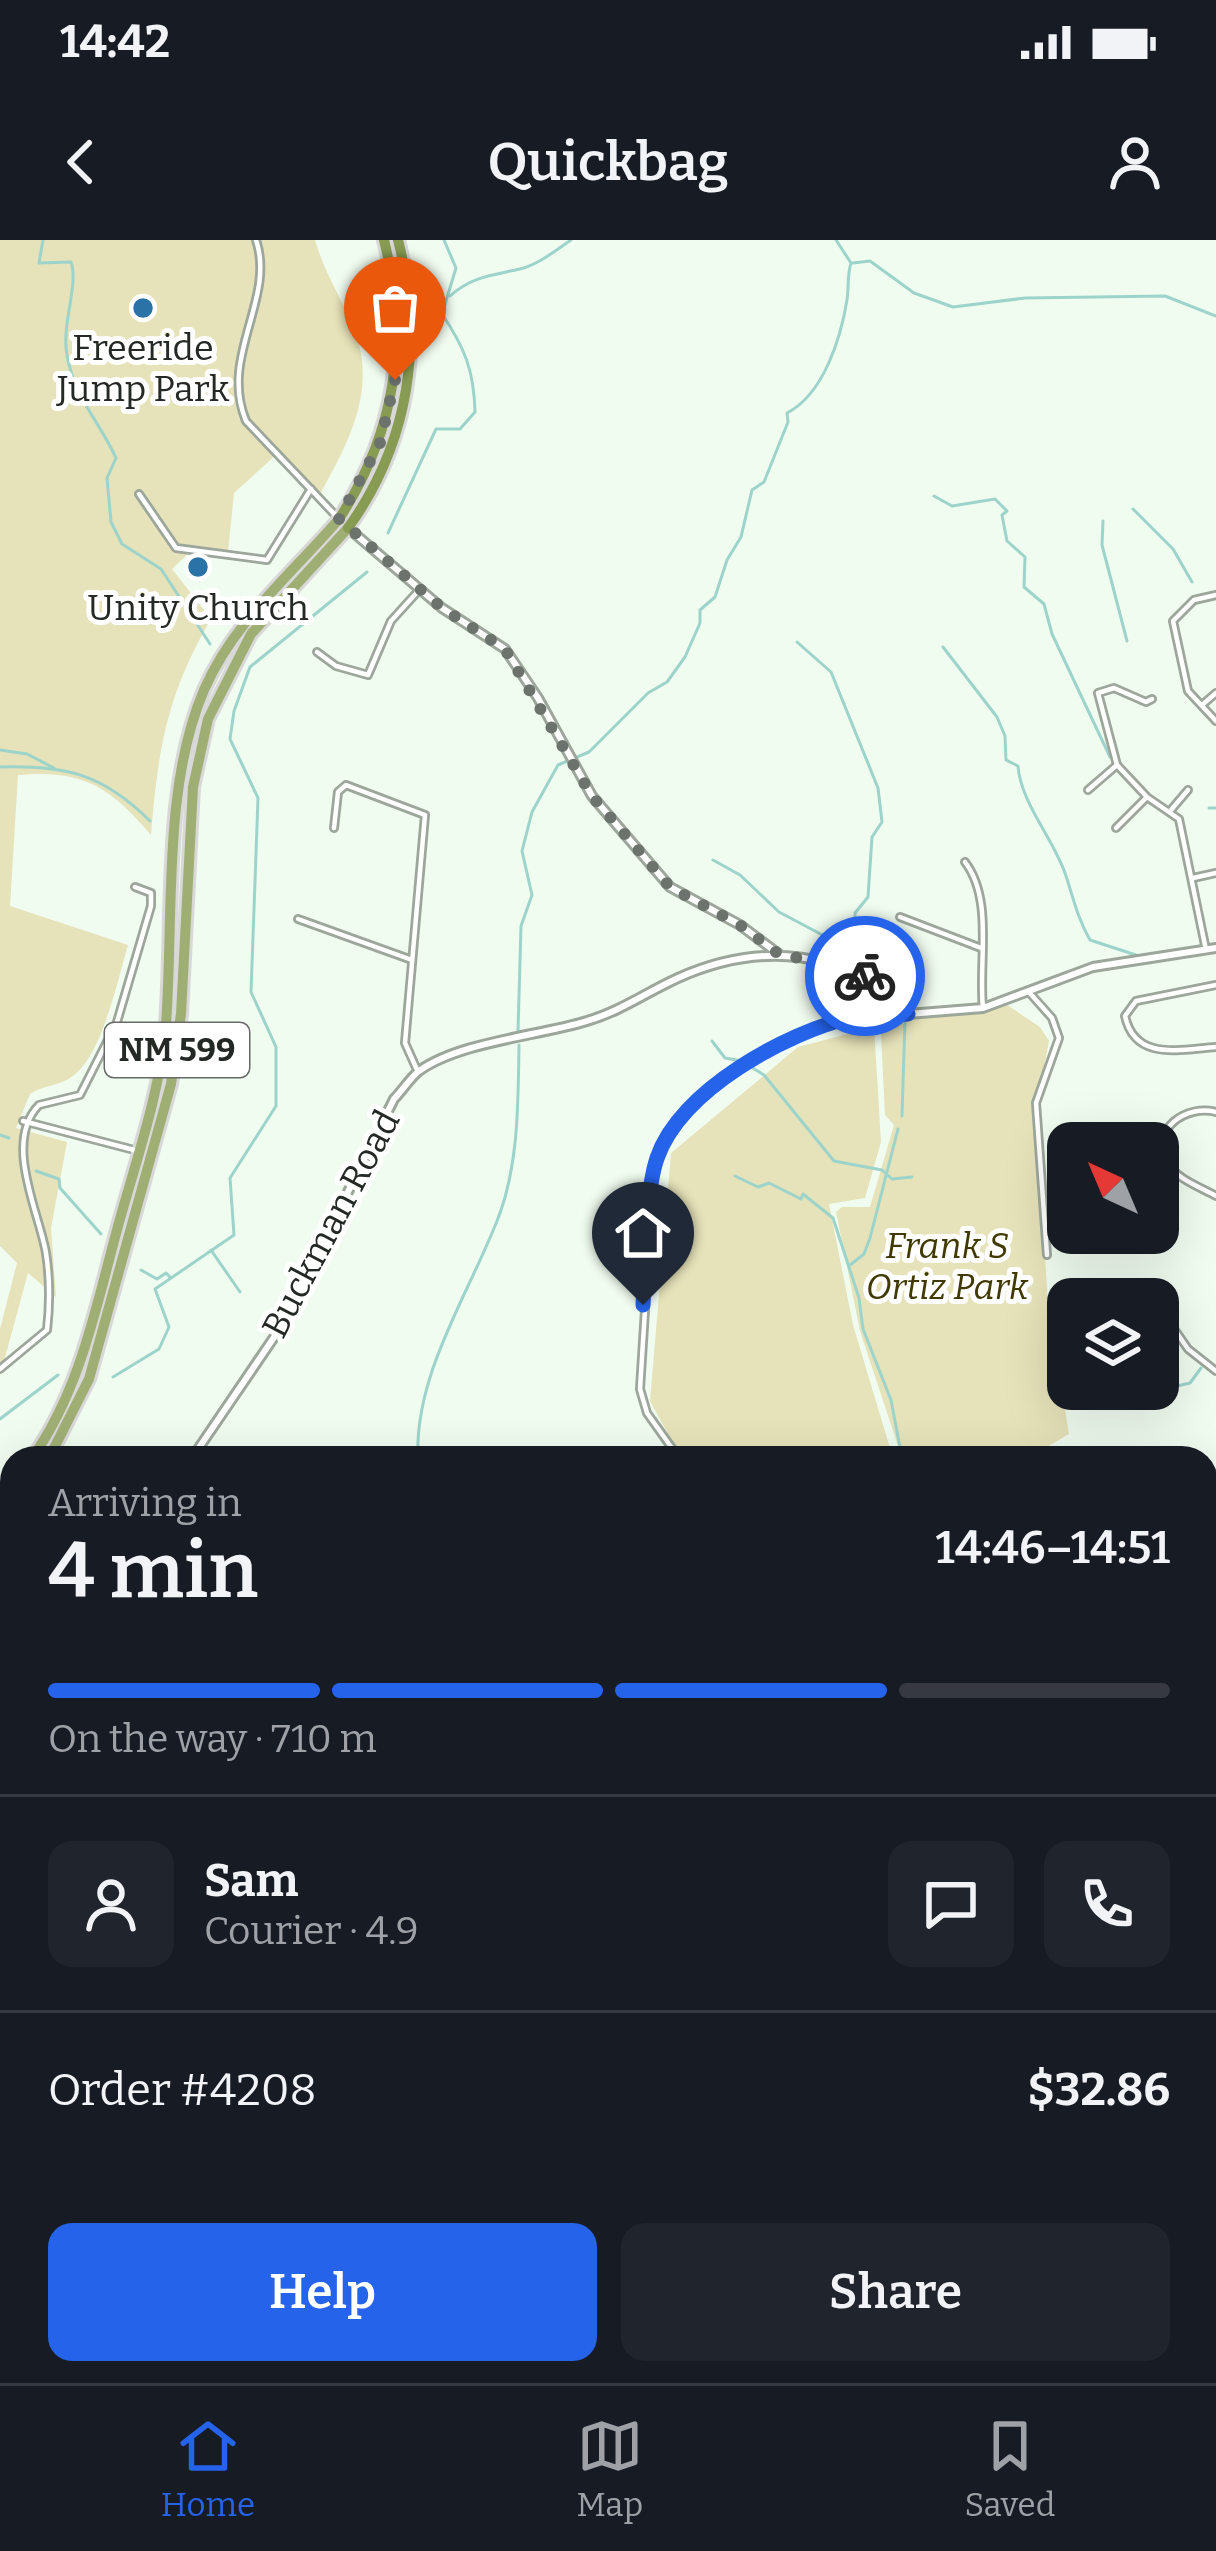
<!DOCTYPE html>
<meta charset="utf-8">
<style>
:root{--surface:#171b24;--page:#20242c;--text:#f1f3f6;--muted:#9ea1a6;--line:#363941;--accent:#2563eb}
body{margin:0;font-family:Bitter,serif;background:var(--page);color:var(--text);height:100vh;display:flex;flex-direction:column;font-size:45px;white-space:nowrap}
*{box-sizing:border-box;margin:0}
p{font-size:39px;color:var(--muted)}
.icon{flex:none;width:66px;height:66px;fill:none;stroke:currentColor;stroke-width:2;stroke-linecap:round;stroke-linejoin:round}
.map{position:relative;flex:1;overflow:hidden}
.side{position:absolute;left:0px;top:1206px;width:1218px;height:939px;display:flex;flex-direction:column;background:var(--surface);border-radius:36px 36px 0 0;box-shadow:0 12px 48px #0002}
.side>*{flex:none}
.needle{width:78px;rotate:316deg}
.tools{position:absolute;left:1047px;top:882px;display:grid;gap:24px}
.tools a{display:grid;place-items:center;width:132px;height:132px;border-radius:24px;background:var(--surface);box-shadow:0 12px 48px #0002;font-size:60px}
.pin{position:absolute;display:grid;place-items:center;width:102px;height:102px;color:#fff;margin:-123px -51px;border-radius:50% 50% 50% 0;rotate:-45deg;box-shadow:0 0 12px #0007}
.pin .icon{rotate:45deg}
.courier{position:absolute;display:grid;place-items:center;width:120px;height:120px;margin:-60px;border:9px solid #2563eb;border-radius:50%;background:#fff;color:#222;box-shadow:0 3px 15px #0007}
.head em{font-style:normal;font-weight:600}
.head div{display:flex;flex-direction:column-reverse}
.head{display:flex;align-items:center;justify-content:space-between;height:204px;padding:0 48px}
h1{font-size:78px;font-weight:600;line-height:90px}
.bar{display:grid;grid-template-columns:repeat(4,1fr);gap:18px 12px;align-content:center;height:144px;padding:0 48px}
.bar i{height:15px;border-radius:9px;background:var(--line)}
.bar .on{background:var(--accent)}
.bar p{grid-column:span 4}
.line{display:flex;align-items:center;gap:30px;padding:0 48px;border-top:3px solid var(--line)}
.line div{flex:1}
.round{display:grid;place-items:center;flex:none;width:126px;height:126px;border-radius:24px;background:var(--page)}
.primary-button{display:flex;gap:24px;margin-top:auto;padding:24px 48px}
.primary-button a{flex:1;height:138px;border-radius:24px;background:var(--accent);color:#fff;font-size:48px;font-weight:600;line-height:138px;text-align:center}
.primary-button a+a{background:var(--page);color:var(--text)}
.status{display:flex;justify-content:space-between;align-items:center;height:84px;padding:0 60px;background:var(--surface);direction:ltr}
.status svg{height:33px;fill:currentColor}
header{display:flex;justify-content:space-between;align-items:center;height:156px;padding:0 48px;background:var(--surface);font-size:54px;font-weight:600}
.menu{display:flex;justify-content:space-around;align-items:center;height:168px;border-top:3px solid var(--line);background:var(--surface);font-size:33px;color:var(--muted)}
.menu a{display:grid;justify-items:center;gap:6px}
.menu .on{color:var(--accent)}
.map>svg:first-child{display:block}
</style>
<div class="status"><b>14:42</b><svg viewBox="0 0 49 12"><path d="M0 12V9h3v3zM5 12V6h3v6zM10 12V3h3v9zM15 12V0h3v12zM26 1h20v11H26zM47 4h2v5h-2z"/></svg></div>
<header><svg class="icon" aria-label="back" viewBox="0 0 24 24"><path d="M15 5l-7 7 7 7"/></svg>Quickbag<svg class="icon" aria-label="person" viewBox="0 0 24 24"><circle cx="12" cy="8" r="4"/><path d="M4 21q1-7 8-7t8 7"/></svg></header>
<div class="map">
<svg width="1216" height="2143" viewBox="0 0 1216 2143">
<rect width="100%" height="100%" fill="#f1fcf0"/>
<!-- green -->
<g fill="#e6e2b9">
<path d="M0,0H315C324,32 341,57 353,87C379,148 348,203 319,256L277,214L234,253L228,312L192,310L172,329L211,379C167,454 158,509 151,595C110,547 83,529 18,535L10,666L128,705C118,739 102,815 73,836C60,846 43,845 30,854L16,888L67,902L51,988L56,1057L28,1033L0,1136V1089L17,1023L0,1006Z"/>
<polygon points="1001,761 1040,787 1049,801 1036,870 1048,1065 1069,1194 1028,1218 902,1218 860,1091 836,972 842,967 870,967 894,885 885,875 880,774 960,770"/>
<polygon points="874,787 881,902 865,958 829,964 853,1085 893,1218 681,1218 650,1161 671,913 798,807"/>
</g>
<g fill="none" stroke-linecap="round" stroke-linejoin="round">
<!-- stream -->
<g stroke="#9cd4cb" stroke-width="3">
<path d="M43,0L39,23L71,22C79,45 61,85 67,115C74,157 99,181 116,218L107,238L111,282L122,304L161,329L210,404"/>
<polyline points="853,23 870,21 914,53 953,67 1025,58 1165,56 1216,76"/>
<path d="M450,56C472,36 494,35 520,29C538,25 556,10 571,0"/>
<polyline points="934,256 952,266 995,259 1007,271 1002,275 1007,301 1025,317 1024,347 1044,364 1052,394 1110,517"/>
<polyline points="1133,269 1173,309 1192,342"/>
<polyline points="1103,281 1102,305 1127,401"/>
<path d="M388,293L436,189H460L475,172C474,131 465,108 442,74L456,28L444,0"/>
<polyline points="797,402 831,432 878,548 882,582 872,597 868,657 855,673 855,685 869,728 903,759"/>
<path d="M943,407L997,477L1005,496L1006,520L1018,526C1021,565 1056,601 1067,639C1074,661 1078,679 1090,700L1139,716"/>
<polyline points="0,510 27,514 54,528"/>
<path d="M0,527C66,525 103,534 150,581"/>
<polyline points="1209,568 1216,568"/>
<polyline points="713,620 740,635 779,672 864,717"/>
<path d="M518,791L521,686L532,655L522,611L532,572L558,525L589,512L648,453L667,442L685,417L700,383V370L715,357L727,320L741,297L752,250L764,242L788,182L787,173C824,154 841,97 847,60C849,46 847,35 851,23L836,0"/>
<polyline points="712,801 725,818 742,821"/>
<polyline points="748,825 764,835 834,921 882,930 892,939 912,937"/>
<polyline points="902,876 905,780"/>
<polyline points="0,895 9,898"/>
<polyline points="36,931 59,939 60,948 101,994"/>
<polyline points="735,936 758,947 769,943 801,959 803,954 833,978 859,1058 863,1089 891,1160 902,1218"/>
<polyline points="211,1010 240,1052"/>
<polyline points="850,1025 864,1014 870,998 898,889"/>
<polyline points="141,1030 157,1039 166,1033 170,1037"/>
<polyline points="113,1137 159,1109 169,1087 155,1049 234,995 230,938 276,866 276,807 251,752 258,558 230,499 234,471 250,427 367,332"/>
<polyline points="1104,1163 1190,1143 1201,1128"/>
<polyline points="0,1179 58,1135"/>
<path d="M418,1218C414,1136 468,1055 497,981C519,926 518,863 519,805"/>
<polyline points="1206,1816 1216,1824"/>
<polyline points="114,2143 118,2133"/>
<polyline points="419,2143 423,2133"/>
<polyline points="664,2143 669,2133"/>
</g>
<!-- minor casing -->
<g stroke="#9ca69b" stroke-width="10">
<g id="minor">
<path d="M256,0C276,59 219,116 246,181L339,279"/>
<polyline points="139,254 176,308 267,320 311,249"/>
<polyline points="1216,355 1194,360 1173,381 1188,451 1216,481"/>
<polyline points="317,412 336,426 368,435 391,381 420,349"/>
<polyline points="1202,465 1216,453"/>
<polyline points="1117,525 1098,453 1114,448 1146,462 1152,459"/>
<polyline points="1088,550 1117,525 1147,557 1179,579 1206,710"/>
<polyline points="1171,570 1188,550"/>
<polyline points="334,588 338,552 346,545 425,575 405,803 418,832"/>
<polyline points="1116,588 1146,558"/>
<path d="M965,622C994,660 978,723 983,768"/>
<polyline points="1193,638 1216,633"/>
<polyline points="900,677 981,708"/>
<polyline points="298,679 412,720"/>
<path d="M1216,745L1136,761L1125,776C1135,822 1181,809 1216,807"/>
<polyline points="1028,751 1052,778 1059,798 1036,863 1047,1015"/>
<path d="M1216,872C1187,864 1149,889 1167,922C1176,939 1200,947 1216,956"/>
<polyline points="23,881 138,911"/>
<polyline points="1158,1070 1167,1067 1172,1074 1165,1080 1158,1076"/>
<polyline points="1168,1080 1188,1109 1216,1131"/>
<path d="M0,1129L47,1090C50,1064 50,1039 46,1013C39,972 3,902 39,865L80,855L117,782L151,666V653L135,647"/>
<path d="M679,1218L647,1173L640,1149L653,944C665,859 774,796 852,777C870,772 889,775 908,774"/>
<polyline points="1214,1292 1216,1292"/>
<polyline points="1206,1483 1216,1488"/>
<polyline points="1206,1762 1216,1784"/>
<polyline points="1206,1838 1216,1848"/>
<polyline points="1206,1902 1216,1906"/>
<polyline points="0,2093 12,2082"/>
<polyline points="168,2143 174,2137 182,2143"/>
<polyline points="757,2143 757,2133"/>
</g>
</g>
<!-- tertiary casing -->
<g stroke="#9ca69b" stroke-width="12">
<g id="tertiary">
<polyline points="348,288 442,368 505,409 538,458 592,556 670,647 740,685 780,715"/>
<path d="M192,1218L281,1087L394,859C402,851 410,838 419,831C459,802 538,796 587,781C621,771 647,752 678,738C758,702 847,707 908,774L983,768L1093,727L1216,708"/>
<polyline points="0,1545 12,1524"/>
</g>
</g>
<!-- trunk casing -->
<g stroke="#d8d8d8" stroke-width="16">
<g id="trunk">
<path d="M32,1218C82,1148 97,1061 120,979C138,915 160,851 166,784C174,678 162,548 204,450C234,381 291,335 339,279"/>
<polyline points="49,1218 89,1139 171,844 181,774 193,547 208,479 251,394 348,288"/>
<polyline points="0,1264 12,1247"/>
<polyline points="0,1288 12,1271"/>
</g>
</g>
<!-- motorway casing -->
<g stroke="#d8d8d8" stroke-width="16">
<g id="motorway">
<path d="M339,279C396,191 409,102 384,0"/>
<path d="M348,288C410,202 424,101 398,0"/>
</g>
</g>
<!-- minor -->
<use href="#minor" stroke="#fff" stroke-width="4.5"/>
<!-- tertiary -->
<use href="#tertiary" stroke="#fff" stroke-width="6"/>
<!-- trunk -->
<use href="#trunk" stroke="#9faf74" stroke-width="10"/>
<!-- motorway -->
<use href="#motorway" stroke="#879b52" stroke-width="10"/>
</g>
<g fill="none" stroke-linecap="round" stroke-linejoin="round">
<!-- done -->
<polyline stroke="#6c736c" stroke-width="12" stroke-dasharray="0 21.6" points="395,140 380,203 339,279 442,368 505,409 592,556 670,647 740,685 780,715 843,725 865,736"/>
<!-- route -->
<path stroke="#2563eb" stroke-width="15" d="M643,1065C645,1026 645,954 657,918C679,851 787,792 853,777C871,772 889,775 908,774L865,736"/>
</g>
<!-- markers -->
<g fill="#2b72a6" stroke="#fff" stroke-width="4.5">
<circle cx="143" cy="68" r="12"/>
<circle cx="198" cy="327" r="12"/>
</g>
<g text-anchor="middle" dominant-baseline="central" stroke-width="10" stroke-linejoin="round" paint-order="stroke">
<!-- shield labels -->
<rect fill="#fff" stroke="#666966" stroke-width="3" x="105" y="783" width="144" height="54" rx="9"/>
<g font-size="33" font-weight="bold" fill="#252925">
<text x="177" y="810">NM 599</text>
</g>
<!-- poi labels -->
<g font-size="36" fill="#252925" stroke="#fff">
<text x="143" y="108">Freeride<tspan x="143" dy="41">Jump Park</tspan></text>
<text x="198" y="368">Unity Church</text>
</g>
<!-- street labels -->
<g font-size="36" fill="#252925" stroke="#fff">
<text transform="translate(331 984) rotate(-62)">Buckman Road</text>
</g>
<!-- park labels -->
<g font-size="36" font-style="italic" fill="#403900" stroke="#fff">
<text x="947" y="1006">Frank S<tspan x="947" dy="41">Ortiz Park</tspan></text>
</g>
</g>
</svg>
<div class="tools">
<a><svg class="needle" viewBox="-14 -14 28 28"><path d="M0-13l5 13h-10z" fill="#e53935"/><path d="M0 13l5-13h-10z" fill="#9ea1a6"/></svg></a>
<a><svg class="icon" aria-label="layers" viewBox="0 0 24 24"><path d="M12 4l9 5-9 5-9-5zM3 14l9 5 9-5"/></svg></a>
</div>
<div class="pin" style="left:395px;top:140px;background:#ea580c"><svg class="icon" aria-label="bag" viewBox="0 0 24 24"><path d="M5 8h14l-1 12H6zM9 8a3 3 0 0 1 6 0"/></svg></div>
<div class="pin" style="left:643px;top:1065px;background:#1f2937"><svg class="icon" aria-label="home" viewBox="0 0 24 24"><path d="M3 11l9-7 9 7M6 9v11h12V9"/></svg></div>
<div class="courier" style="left:865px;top:736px"><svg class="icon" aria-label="bike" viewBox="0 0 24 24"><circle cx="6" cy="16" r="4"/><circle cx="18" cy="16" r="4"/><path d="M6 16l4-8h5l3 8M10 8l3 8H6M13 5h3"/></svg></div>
<section class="side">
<div class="head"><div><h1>4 min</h1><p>Arriving in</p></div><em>14:46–14:51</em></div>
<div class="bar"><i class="on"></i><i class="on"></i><i class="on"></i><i></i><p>On the way · 710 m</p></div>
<div class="line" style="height:216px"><a class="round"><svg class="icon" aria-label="person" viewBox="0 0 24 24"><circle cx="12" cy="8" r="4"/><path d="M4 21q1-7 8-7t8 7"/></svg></a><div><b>Sam</b><p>Courier · 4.9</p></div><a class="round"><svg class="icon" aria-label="chat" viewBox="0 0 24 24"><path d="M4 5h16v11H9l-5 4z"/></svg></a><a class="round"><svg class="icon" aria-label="phone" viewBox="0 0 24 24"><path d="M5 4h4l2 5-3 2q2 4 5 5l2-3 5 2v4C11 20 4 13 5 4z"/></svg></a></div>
<div class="line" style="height:156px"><div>Order #4208</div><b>$32.86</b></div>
<div class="primary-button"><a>Help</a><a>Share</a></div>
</section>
</div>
<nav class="menu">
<a class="on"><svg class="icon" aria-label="home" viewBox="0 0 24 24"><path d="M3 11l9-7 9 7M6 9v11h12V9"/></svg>Home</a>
<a><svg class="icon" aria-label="map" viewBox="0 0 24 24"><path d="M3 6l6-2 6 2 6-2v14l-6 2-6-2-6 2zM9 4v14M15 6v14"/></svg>Map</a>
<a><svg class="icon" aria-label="saved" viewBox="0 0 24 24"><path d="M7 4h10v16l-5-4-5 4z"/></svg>Saved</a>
</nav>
